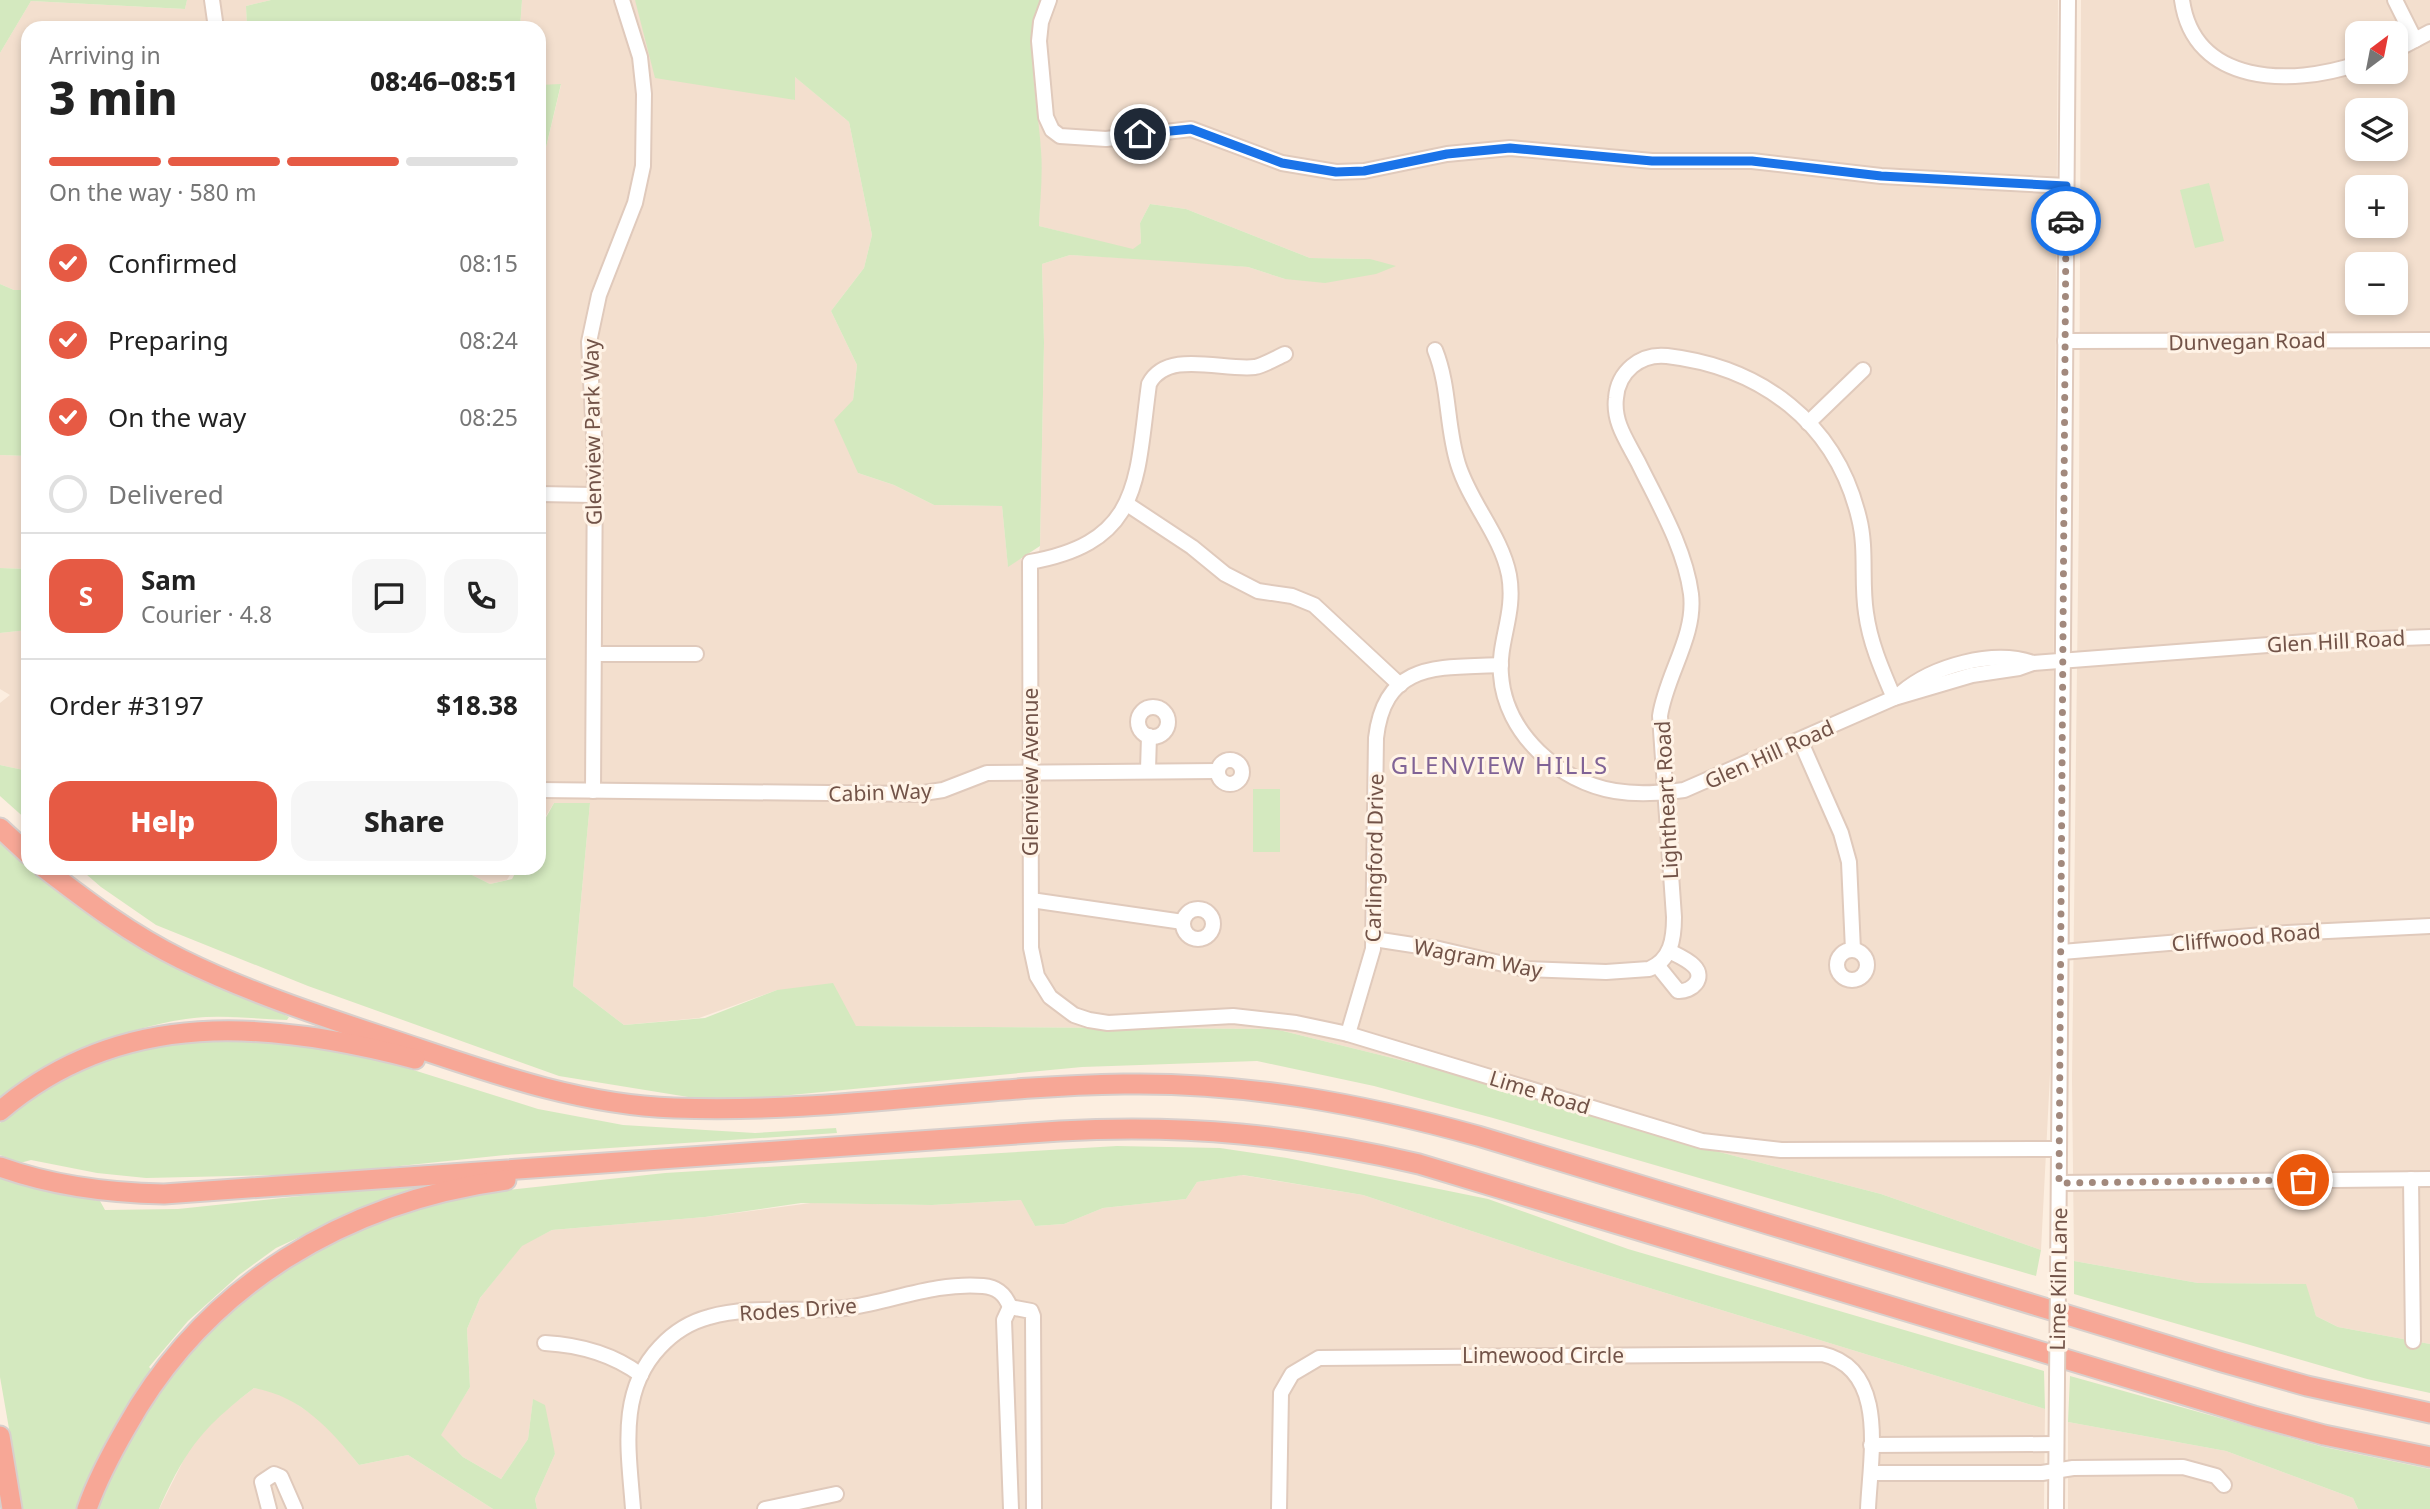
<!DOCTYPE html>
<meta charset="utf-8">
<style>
:root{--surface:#fff;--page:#f6f6f6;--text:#222;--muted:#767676;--line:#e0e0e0;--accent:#e65a44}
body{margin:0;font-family:"Noto Sans",sans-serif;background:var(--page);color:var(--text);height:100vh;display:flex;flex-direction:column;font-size:26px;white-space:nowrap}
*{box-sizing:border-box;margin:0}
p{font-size:23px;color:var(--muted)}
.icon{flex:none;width:38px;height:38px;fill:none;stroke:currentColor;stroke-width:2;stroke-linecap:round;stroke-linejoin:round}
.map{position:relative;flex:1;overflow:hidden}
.details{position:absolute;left:21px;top:21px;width:525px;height:854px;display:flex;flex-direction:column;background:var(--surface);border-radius:21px;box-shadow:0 4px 10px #0003}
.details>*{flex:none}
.needle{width:46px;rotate:32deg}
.buttons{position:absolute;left:2345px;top:21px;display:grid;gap:14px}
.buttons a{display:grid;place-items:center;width:63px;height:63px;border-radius:14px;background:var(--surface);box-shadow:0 4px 10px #0003;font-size:35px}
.pin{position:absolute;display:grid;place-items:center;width:60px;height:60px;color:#fff;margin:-30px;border:4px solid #fff;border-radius:50%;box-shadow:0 2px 7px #0007}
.courier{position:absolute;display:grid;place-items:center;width:70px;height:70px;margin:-35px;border:5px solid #1a73e8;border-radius:50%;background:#fff;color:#222;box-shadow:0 2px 9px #0007}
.headline em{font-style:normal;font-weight:800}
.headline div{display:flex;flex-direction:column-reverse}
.headline{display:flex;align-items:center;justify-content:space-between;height:119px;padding:0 28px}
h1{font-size:46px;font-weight:800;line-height:52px}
.bar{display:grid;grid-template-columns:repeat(4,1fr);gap:10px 7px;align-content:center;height:84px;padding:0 28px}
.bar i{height:9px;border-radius:5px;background:var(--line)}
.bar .current{background:var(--accent)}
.bar p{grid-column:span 4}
.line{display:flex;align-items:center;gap:18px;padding:0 28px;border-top:2px solid var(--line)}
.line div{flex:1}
.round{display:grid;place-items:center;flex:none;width:74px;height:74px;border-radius:21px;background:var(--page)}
ol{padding:0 28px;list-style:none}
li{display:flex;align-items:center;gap:21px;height:77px}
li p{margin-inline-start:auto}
li .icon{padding:7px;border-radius:50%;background:var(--accent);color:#fff;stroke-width:4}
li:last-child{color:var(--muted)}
li i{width:38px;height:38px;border:4px solid var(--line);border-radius:50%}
.cta{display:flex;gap:14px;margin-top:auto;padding:14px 28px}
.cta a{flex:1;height:80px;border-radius:21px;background:var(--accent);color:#fff;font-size:28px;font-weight:800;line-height:80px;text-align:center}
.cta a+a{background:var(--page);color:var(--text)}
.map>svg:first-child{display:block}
</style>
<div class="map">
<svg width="2430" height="1509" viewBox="0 0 2430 1509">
<rect width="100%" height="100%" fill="#fceee0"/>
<!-- residential -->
<g fill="#f3dfce" fill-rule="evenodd">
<polygon points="187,0 271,0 246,6 247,28 28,28 28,290 14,290 0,284 0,53 31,1 185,9"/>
<polygon points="522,0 635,0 640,8 794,100 794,76 849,122 872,235 864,268 831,311 857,365 853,400 858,473 894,485 934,505 1002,506 1008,566 1021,558 1022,834 1041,835 1036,568 1040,546 1044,344 1042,264 1070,255 1181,261 1248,267 1285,279 1370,259 1310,258 1186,209 1150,204 1140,223 1141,243 1133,250 1039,226 1041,152 1033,83 1034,22 1042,0 2058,0 2051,1055 2041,1250 1881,1194 1704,1148 1441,1070 1275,1029 856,1026 777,990 699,1018 624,1025 573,986 590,803 554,803 539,827 539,177 561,85 539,85 539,28 520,28"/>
<path d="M2081,0H2430V1344L2338,1327L2316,1316L2305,1284L2198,1283L2074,1261L2072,1079L2079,504ZM2357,33H2396V72H2357ZM2357,110H2396V149H2357ZM2357,187H2396V226H2357ZM2357,264H2396V303H2357Z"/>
<polygon points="0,455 28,456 28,569 0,568"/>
<polygon points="28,630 28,771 0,765 0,703 10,695 0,689 0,633"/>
<polygon points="458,868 514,868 507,880 490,884"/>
<polygon points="1242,1175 1363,1195 1571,1264 2045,1409 2044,1509 537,1509 535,1499 555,1454 533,1400 528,1439 501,1479 463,1457 440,1435 470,1387 467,1329 480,1298 522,1245 552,1230 705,1217 811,1203 932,1205 1022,1200 1035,1226 1064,1224 1103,1208 1186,1199 1197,1182"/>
<polygon points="254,1388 279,1392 326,1424 359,1465 408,1455 493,1509 159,1509 190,1447 219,1415"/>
<polygon points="2068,1422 2226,1451 2353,1498 2358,1509 2068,1509"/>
</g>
<!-- green -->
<g fill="#d4e9bf">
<polygon points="0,0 187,0 185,9 31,1 0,53"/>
<polygon points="271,0 522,0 520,28 247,28 246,6"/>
<path d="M635,0H1042C1023,48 1038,100 1041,150C1043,175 1040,201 1039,226L1133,249L1141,243L1140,223L1150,204L1186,209L1310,258L1370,259L1396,266L1376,274L1325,283L1285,279L1248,267L1181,262L1070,255L1042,264L1044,343L1040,546L1008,567L1002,506L934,505L894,485L858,473L834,420L853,400L857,365L831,311L864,268L872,235L849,122L795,77V100L655,78Z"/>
<polygon points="561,84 539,177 539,85"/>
<polygon points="2209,183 2224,241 2195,248 2180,190"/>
<polygon points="0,284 14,290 28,290 28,456 0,455"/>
<polygon points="0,568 28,569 28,630 0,633"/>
<polygon points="0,765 28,771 28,821 0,796"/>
<rect x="1253" y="789" width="27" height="63"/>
<polygon points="554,803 590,803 573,986 624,1025 705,1018 777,990 833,983 856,1026 1275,1029 1441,1070 1704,1148 1881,1194 2041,1250 2036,1276 1493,1118 1374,1086 1257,1061 1082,1067 719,1102 559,1076 308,986 156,925 101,887 79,868 194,868 204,872 206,868 458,868 490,884 512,879 518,868 539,868 539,830"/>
<path d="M0,840C65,898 143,943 219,988L225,987L281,1013L289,1017L287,1020C253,1019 219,1014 186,1019C117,1029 56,1060 0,1099Z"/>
<polygon points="277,1038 375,1058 538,1109 623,1125 755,1133 836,1128 837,1133 505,1155 323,1174 146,1178 97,1173 31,1160 20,1163 0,1155 0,1123 18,1107 76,1070 167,1041"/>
<path d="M1117,1146L1220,1148L1287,1158L1488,1199L1628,1249L2044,1371L2045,1409L1571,1264L1363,1195L1243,1175L1197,1182L1186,1199L1103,1208L1064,1224L1035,1226L1021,1200L932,1205L801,1203L705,1217L552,1230L522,1246L480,1298L467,1329L470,1387L441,1435L463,1457L501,1479L528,1439L533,1399L545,1405L555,1454L535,1499L537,1509H493L408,1455L359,1465C330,1429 302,1397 254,1388C202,1428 186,1449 159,1509H98L102,1493L138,1420L199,1337L309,1249L401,1209L479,1193L665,1173Z"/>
<polygon points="0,1178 53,1193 100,1201 105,1210 178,1209 415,1184 417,1190 345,1216 276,1248 239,1275 188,1321 149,1367 151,1369 117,1423 77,1509 23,1509 0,1377"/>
<polygon points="2074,1261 2198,1283 2306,1284 2316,1316 2338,1327 2430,1344 2430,1393 2367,1379 2074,1294"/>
<polygon points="2070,1376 2324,1447 2430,1469 2430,1509 2358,1509 2353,1498 2226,1451 2068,1422"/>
</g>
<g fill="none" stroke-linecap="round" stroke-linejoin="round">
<!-- minor casing -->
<g stroke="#e0cabc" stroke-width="18">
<g id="minor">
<polyline points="212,0 216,28"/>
<polyline points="1049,0 1041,22 1039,41 1046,117 1052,130 1060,136 1106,139 1191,129 1282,163 1336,172 1364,171 1447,154 1510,148 1652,161 1752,161 1881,176 2066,186"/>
<path d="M2182,0C2194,86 2292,86 2357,64"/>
<polyline points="2395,0 2415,40"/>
<polyline points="2396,50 2430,32"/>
<polyline points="2065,341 2430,340"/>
<path d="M1435,350C1450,387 1446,426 1458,464C1470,503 1501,535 1509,575C1516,613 1498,641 1501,675C1505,733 1559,782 1615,791C1639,795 1661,793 1684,790L1894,698L1972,675L2019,668L2033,663L2320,641L2430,637"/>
<path d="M1285,354C1276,358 1265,365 1255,367C1223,371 1167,349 1149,384C1136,479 1143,542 1030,562L1031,948L1037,976L1050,997L1074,1015L1089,1020L1108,1023L1233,1016L1296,1023L1348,1034L1702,1141L1781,1150L2058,1149"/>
<polyline points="1808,423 1863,370"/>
<polyline points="539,494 593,495"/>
<polyline points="1127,504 1192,547 1225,574 1258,591 1292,596 1314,605 1400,685"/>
<polyline points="595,654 696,654"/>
<path d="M1901,693C1933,666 1993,649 2033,663"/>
<circle cx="1153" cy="722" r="15"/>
<polyline points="1800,740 1841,833 1849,862 1853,950"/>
<circle cx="1230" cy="772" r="12"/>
<polyline points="1148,770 1149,736"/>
<polyline points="539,790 917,794 943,790 987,773 1218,771"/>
<polyline points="593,791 595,455 589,342 599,295 635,203 643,166 644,94 640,57 622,0"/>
<polyline points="1031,900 1183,922"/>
<circle cx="1198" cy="924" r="15"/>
<path d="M1374,939L1439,949L1525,969L1606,972L1649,969C1671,960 1674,939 1674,917L1660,716C1666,675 1696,636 1691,594C1685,548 1658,503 1638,462C1627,441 1613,422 1616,398C1618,372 1640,353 1667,356C1761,367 1836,422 1859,518C1867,549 1861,582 1866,613C1870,643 1882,670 1894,698"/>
<circle cx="1852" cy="965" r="15"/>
<polyline points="2062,952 2287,933 2430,926"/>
<path d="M1657,965L1678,991C1692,992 1706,978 1694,966C1687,959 1677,955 1669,951"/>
<path d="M1348,1034L1373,949L1376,738C1385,660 1440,668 1501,665"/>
<polyline points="2411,1179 2413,1341"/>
<polyline points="2059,1183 2430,1179"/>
<polyline points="2058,1282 2068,0"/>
<polyline points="1010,1307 1031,1311 1033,1316 1034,1509"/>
<polyline points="1010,1307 1004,1320 1011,1509"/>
<path d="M545,1343C580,1345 613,1354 641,1375"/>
<polyline points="1871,1445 2056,1444"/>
<polyline points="1871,1473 2042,1473 2073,1468 2183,1467 2216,1476 2224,1485"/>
<polyline points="269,1509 262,1482 274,1474 281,1477 295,1509"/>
<path d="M633,1509C629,1453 617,1392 660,1347C673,1333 690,1322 709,1317C754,1304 805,1314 852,1307C895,1300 938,1282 983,1286C997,1287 1005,1294 1010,1307"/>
<polyline points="765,1509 836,1494"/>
<path d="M1279,1509L1281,1393L1292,1374L1319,1358L1822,1354C1889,1369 1870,1458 1868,1509"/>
<polyline points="2056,1509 2057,1379"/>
</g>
</g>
<!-- highway casing -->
<g stroke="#d8cfcc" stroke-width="23">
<g id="highway">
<polyline points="0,828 28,854"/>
<path d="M44,868C88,902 132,935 181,959C258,997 340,1022 420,1049C503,1077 586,1105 674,1108C825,1114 974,1086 1124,1084C1245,1082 1362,1104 1478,1136L2222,1362L2307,1386L2430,1413"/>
<path d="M0,1111C122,1007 270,1021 415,1059"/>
<path d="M0,1167C53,1186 108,1193 164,1194L1060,1131C1188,1124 1294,1135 1419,1164L2254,1416L2324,1435L2430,1457"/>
<polyline points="0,1436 12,1509"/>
<path d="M87,1509C97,1480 111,1454 126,1428C206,1284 346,1202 506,1180"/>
</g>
</g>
<!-- minor -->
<use href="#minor" stroke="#fff" stroke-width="14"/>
<!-- highway -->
<use href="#highway" stroke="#f7a796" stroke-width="19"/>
<!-- minor-bridge casing -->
<g stroke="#e0cabc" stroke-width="18" stroke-linecap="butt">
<polyline id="minor-bridge" points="2057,1379 2058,1282"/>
</g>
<!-- minor-bridge -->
<use href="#minor-bridge" stroke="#fff" stroke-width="14"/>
</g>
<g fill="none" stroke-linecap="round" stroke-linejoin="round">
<!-- done -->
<polyline stroke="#a2897d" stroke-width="7" stroke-dasharray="0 12.6" points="2066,221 2059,1183 2303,1180"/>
<!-- route -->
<polyline stroke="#1a73e8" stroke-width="9" points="1140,134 1191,129 1282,163 1336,172 1364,171 1447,154 1510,148 1652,161 1752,161 1881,176 2066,186 2066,221"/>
</g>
<g text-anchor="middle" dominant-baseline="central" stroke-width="6" stroke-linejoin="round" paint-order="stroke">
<!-- street labels -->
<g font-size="21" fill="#725348" stroke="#fff3e6">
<text transform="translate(2247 341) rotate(-1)">Dunvegan Road</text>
<text transform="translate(592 432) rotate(-91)">Glenview Park Way</text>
<text transform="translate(2336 641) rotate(-3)">Glen Hill Road</text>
<text transform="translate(1769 754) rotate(-24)">Glen Hill Road</text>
<text transform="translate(1030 772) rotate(-90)">Glenview Avenue</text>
<text transform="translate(880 792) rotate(-2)">Cabin Way</text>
<text transform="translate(1666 800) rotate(-93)">Lightheart Road</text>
<text transform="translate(1374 858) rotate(-89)">Carlingford Drive</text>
<text transform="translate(2246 937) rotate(-5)">Cliffwood Road</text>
<text transform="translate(1478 958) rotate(11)">Wagram Way</text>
<text transform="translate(1540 1092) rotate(17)">Lime Road</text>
<text transform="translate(2058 1279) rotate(-89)">Lime Kiln Lane</text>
<text transform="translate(798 1309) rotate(-4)">Rodes Drive</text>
<text x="1543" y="1355">Limewood Circle</text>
</g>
<!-- quarter labels -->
<g font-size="24" letter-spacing="2" fill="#806396" stroke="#fff3e6">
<text x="1500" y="764">GLENVIEW HILLS</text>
</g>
</g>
</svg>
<div class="buttons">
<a><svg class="needle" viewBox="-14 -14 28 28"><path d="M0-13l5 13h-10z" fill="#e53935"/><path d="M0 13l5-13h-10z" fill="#767676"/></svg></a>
<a><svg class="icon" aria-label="layers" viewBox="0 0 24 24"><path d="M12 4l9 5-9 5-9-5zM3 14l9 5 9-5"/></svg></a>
<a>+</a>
<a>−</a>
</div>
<div class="pin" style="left:2303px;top:1180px;background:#ea580c"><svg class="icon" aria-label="bag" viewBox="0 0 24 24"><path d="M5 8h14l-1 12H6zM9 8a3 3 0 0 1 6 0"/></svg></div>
<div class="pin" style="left:1140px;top:134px;background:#1f2937"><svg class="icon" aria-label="home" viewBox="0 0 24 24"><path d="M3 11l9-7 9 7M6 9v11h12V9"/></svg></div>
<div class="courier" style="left:2066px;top:221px"><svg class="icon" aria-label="car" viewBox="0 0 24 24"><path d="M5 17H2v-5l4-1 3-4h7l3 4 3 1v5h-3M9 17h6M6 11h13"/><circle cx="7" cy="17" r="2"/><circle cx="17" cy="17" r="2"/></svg></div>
<section class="details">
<div class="headline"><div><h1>3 min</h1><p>Arriving in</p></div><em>08:46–08:51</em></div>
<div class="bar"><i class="current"></i><i class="current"></i><i class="current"></i><i></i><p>On the way · 580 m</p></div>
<ol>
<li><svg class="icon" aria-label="check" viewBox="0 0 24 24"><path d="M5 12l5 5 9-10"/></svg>Confirmed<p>08:15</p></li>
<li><svg class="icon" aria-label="check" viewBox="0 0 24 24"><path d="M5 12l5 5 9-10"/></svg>Preparing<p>08:24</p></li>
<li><svg class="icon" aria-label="check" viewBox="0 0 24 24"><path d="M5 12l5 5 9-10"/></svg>On the way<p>08:25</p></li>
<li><i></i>Delivered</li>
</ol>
<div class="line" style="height:126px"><b class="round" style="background:var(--accent);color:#fff">S</b><div><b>Sam</b><p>Courier · 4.8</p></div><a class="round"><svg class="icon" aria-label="chat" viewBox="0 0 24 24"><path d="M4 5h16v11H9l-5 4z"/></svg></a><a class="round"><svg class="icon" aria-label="phone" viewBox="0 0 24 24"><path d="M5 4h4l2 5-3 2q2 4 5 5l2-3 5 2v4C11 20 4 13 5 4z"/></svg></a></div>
<div class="line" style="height:91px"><div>Order #3197</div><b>$18.38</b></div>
<div class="cta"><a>Help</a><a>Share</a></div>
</section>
</div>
